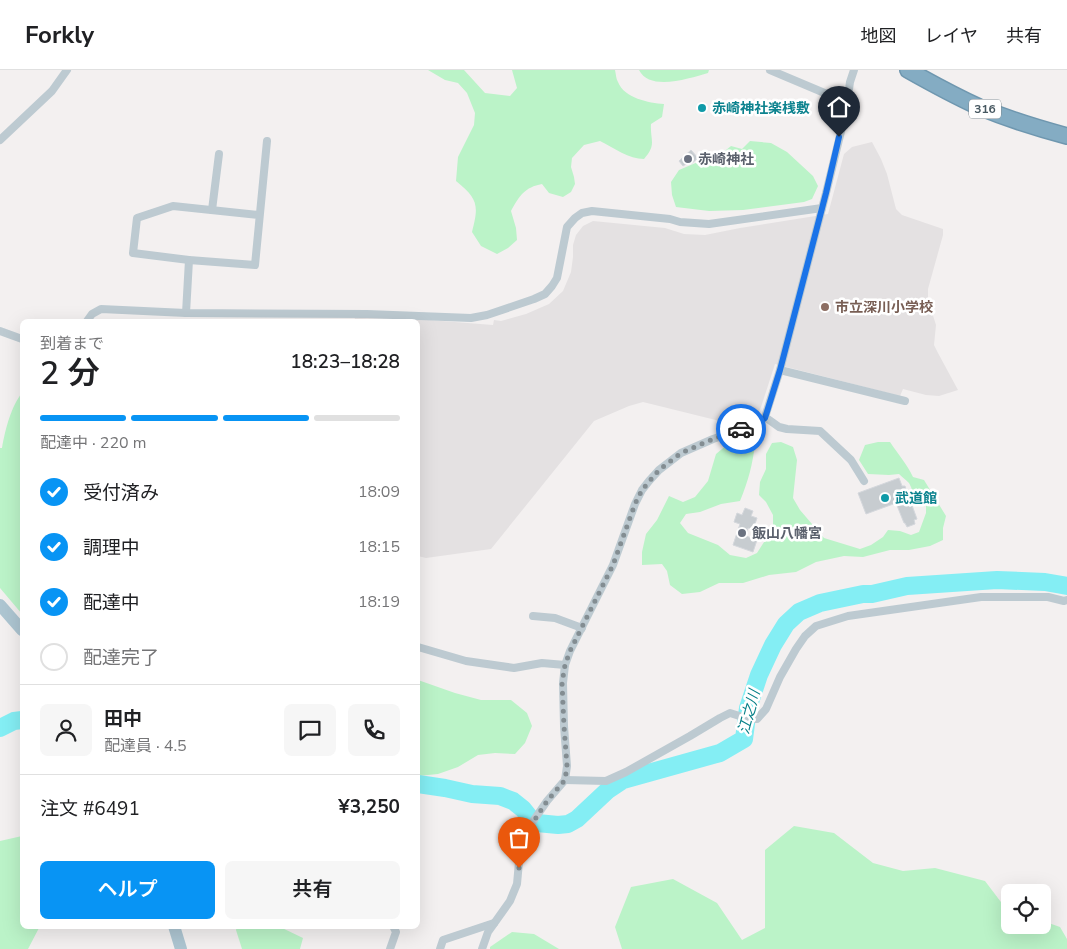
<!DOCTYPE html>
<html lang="ja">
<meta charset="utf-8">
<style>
:root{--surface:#fff;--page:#f6f6f6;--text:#202124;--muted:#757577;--line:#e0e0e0;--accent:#0894f4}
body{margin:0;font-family:"Nunito Sans","Noto Sans JP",sans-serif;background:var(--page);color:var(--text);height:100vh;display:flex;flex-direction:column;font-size:19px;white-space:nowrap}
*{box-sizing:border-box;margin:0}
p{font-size:16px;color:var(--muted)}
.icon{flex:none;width:28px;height:28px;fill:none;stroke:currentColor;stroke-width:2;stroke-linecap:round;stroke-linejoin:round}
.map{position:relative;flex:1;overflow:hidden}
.drawer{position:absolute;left:20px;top:249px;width:400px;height:610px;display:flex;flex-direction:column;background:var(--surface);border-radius:8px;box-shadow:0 5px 20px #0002}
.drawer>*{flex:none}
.tools{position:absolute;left:1001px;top:814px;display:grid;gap:10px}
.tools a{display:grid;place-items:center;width:50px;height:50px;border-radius:8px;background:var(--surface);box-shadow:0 5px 20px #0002;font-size:25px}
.pin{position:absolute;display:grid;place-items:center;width:42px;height:42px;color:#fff;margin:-51px -21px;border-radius:50% 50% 50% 0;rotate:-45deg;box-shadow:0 0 5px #0007}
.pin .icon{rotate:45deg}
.courier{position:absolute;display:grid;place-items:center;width:50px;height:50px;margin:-25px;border:4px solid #1a73e8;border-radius:50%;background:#fff;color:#222;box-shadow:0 1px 6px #0007}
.summary em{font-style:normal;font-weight:600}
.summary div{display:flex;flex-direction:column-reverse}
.summary{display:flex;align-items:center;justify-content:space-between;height:85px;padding:0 20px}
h1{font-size:32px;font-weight:600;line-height:38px}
.bar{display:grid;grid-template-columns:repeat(4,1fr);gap:8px 5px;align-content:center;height:60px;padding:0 20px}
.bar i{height:6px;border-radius:4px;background:var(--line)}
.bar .on{background:var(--accent)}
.bar p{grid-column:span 4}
.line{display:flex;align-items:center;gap:12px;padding:0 20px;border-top:1px solid var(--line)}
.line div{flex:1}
.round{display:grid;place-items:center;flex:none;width:52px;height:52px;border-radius:8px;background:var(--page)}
ol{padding:0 20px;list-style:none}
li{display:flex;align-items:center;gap:15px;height:55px}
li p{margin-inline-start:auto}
li .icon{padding:5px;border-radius:50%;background:var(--accent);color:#fff;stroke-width:4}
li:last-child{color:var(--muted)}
li i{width:28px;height:28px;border:2px solid var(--line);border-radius:50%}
.button{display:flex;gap:10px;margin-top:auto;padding:10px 20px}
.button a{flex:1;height:58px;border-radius:8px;background:var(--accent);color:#fff;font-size:20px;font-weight:600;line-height:58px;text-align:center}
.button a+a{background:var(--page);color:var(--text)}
header{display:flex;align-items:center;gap:30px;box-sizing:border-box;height:70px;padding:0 25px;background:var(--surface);border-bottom:1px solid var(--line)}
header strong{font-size:24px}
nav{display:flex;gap:28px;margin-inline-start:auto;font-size:18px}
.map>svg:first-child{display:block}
</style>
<header>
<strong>Forkly</strong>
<nav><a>地図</a><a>レイヤ</a><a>共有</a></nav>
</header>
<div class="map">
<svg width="1067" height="879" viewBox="0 0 1067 879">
<rect width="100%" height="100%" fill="#f3f0f0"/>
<!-- education -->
<polygon fill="#e4e1e2" points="872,72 881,89 887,104 896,139 902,145 943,159 943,165 928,219 928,230 936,255 934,275 938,283 958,320 939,326 926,325 903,319 900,326 775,294 761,337 755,349 740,356 643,332 629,336 594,351 491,479 426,488 418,486 418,251 354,251 355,248 429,250 493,255 494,250 501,251 526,244 549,234 563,221 571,202 573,187 573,175 576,165 583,156 593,151 665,158 684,164 705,165 740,158 828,144 844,84 852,77"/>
<!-- green -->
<g fill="#bbf3c8">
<path d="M428,0H464L485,23L510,26L517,18L512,0H615C616,4 616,9 618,12C624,28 649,33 664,34L662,47L651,54C650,71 657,74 644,89C629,89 614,78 600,71L584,75L572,88L571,97L574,107L575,114L571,122L563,127L549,123L542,114C525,117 519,126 511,141L516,158L517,170L508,178L497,184L481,176L472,162C479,135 478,129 456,111L458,87L474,55L475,43L467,23L458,13L445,10Z"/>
<path d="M639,0H709L708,3C690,8 650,22 639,0Z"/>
<polygon points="750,71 771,73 787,82 813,106 818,116 812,129 804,132 743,140 709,141 676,137 672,125 671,112 679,100 705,89 715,89 731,76 742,79"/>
<path d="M22,323V544L0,518V378H2C5,361 11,336 22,323Z"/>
<path d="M745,369L755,373C753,394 748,411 740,431L721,434L700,442L686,444L680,453L688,463L718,475L730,485L746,488L757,483L773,458V445L766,432L759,425L760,412L766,399V384L772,373L781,372L793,377L797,390L793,428L800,440L824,468L860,479L871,475L883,467L888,460L900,461L911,465L919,462L926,443V432C912,427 915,424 909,413C906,410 902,407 899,404L889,405L868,404L859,390L865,375L878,372H890C898,384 907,394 913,407L924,410L946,446L943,458V470L930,476L909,480H890L863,487L844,486L816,492L796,502L769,505L743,513H719L700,522L682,524L670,515L667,501L662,494L642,495V482L646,464L657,450L669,426L683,432L695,427L708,411L716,384L728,374Z"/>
<polygon points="418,610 455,623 481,630 511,630 527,643 532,656 525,673 515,684 495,683 478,685 458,697 438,704 418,706"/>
<polygon points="794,756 834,763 873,793 903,801 935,798 985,811 1007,840 1010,841 1010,855 1042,855 1043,851 1060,857 1067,869 1067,879 622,879 615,857 631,817 673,809 717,833 742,870 765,858 765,780"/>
<polygon points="22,766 22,856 40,856 28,879 0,879 0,771"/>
<polygon points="237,856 278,856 303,868 300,879 242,879 236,860"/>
<polygon points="512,862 534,864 559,879 490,879 490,877"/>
</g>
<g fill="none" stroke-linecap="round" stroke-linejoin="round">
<!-- river -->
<g stroke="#84eef4" stroke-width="18">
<polyline points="0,658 14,651 22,650"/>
<polyline points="418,714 445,718 472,724 500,726 513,731 523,739 531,749 537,753 558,755 568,754 577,749 608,720 623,710 720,683 744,669 748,638 759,605 773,575 786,554 799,542 820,533 863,524 872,524 907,516 997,510 1045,512 1067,516"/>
</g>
</g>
<!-- building -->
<g fill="#c7ccd0" stroke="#d4d7dc">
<polygon points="691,80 698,88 691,94 689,92 683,96 679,91"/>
<polygon points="899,408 902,416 905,416 917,449 914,450 915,454 907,457 905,453 904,453 896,433 866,444 858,423"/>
<polygon points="745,438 753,441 751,446 757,448 753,460 748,458 746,466 757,470 753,482 733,475 740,454 734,452 737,443 742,445"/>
</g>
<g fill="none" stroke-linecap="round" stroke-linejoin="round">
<!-- highway casing -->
<g stroke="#6f97af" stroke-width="18">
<path id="highway" d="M908,0C931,13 955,26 979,37C1008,49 1037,58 1067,66"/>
</g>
<!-- street -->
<g stroke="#bdcad1" stroke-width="8">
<polyline points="770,0 834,27 847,30"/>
<polyline points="0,70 52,21 67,0"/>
<polyline points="212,140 219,84"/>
<polyline points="259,145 173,136 137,148 133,183 189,190 255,195 267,71"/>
<polyline points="186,243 189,190"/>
<polyline points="87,251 92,244 101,239 186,243 367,244 471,248 487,245 534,229 545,224 552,216 557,208 567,157 575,148 582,143 592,141 670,149 680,152 709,154 822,138"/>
<polyline points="0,261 22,269"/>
<polyline points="780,300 905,331"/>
<polyline points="765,347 779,357 787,359 820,361 851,390 864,411"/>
<polyline points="533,546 555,548 582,558"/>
<polyline points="418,577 466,591 514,598 542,593 565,595"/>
<polyline points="565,710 606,711 626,702 690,666 720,648 730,643 749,649 757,649 766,639 780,607 796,579 805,566 816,556 848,546 981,527 1048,527 1064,531 1067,530"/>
<polyline points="390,879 396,862 393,856"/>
<polyline points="440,879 443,870 494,853"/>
<polyline points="482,879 488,862 510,831 517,814 520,781 523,766 547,731 565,710 567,696 564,656 563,613 565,595 570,581 613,495 635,434 642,420 649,411 659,400 681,383 713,369 751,356 758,353 765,347 780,300 826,123 846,41 850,12 854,0"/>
</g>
<!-- primary -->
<g stroke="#adc5d1" stroke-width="12">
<polyline points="0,535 22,560"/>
<polyline points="174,856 181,879"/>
</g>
<!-- highway -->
<use href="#highway" stroke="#84acc3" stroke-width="15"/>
</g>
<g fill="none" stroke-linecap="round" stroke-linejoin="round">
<!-- done -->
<polyline stroke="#838d92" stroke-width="5" stroke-dasharray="0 9" points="519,798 524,766 547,731 565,710 567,696 564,656 562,613 565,595 570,581 613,495 635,434 642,420 659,400 681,383 713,369 741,359"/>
<!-- route -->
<polyline stroke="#1a73e8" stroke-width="6" points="741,359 758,353 765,348 780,300 826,123 839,67"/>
</g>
<!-- markers -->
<g fill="#0f9aa8" stroke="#fff" stroke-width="2">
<circle cx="702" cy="38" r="5"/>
<circle cx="885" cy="428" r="5"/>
</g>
<g fill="#6b7280" stroke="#fff" stroke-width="2">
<circle cx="688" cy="89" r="5"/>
<circle cx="742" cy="463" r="5"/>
</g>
<circle fill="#8d6e63" stroke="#fff" stroke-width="2" cx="825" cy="237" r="5"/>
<g text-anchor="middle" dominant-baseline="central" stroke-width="5" stroke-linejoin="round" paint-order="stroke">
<!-- shield labels -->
<rect fill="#fff" stroke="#7e8990" stroke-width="1" x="969" y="29.5" width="32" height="19" rx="4"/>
<g font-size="12" font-weight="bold" fill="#465760">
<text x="985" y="39">316</text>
</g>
<!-- culture labels -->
<g font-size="14" font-weight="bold" fill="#0d838f" stroke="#fff" text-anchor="start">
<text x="712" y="38">赤崎神社楽桟敷</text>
<text x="895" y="428">武道館</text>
</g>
<!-- worship labels -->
<g font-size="14" font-weight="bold" fill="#5b616d" stroke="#fff" text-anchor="start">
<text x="698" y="89">赤崎神社</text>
<text x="752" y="463">飯山八幡宮</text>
</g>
<!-- education labels -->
<g font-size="14" font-weight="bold" fill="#785e54" stroke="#fff" text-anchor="start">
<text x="835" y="237">市立深川小学校</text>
</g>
<!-- water labels -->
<g font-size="15" font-style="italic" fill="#057f87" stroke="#fff">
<text transform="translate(749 642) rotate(-75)">江之川</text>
</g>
</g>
</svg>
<div class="tools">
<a><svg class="icon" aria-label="locate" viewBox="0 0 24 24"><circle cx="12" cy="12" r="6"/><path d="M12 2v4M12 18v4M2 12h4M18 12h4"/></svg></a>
</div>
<div class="pin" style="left:519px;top:798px;background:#ea580c"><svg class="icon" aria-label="bag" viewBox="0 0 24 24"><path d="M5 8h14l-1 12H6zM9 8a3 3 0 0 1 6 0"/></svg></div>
<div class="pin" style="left:839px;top:67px;background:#1f2937"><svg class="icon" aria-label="home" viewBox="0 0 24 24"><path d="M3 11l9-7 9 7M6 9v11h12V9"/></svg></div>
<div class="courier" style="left:741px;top:359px"><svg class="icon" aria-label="car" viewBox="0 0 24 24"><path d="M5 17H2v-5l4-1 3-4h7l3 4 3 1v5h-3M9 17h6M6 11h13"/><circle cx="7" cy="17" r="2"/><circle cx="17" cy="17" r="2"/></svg></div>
<section class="drawer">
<div class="summary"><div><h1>2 分</h1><p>到着まで</p></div><em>18:23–18:28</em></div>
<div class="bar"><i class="on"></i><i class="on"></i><i class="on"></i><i></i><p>配達中 · 220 m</p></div>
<ol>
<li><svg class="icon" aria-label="check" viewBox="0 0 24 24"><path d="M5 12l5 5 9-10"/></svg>受付済み<p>18:09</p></li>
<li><svg class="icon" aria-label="check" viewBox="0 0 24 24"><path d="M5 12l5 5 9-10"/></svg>調理中<p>18:15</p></li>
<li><svg class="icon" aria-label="check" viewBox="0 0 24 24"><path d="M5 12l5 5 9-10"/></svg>配達中<p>18:19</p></li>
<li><i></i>配達完了</li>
</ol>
<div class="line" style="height:90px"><a class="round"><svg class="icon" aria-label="person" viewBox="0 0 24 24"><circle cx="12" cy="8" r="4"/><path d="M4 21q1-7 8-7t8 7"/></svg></a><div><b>田中</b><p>配達員 · 4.5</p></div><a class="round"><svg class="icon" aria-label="chat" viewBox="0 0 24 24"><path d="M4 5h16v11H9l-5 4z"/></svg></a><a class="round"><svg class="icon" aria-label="phone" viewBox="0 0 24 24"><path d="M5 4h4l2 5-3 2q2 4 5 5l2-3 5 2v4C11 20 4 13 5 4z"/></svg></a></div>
<div class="line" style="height:65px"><div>注文 #6491</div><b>¥3,250</b></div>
<div class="button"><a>ヘルプ</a><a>共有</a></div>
</section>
</div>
